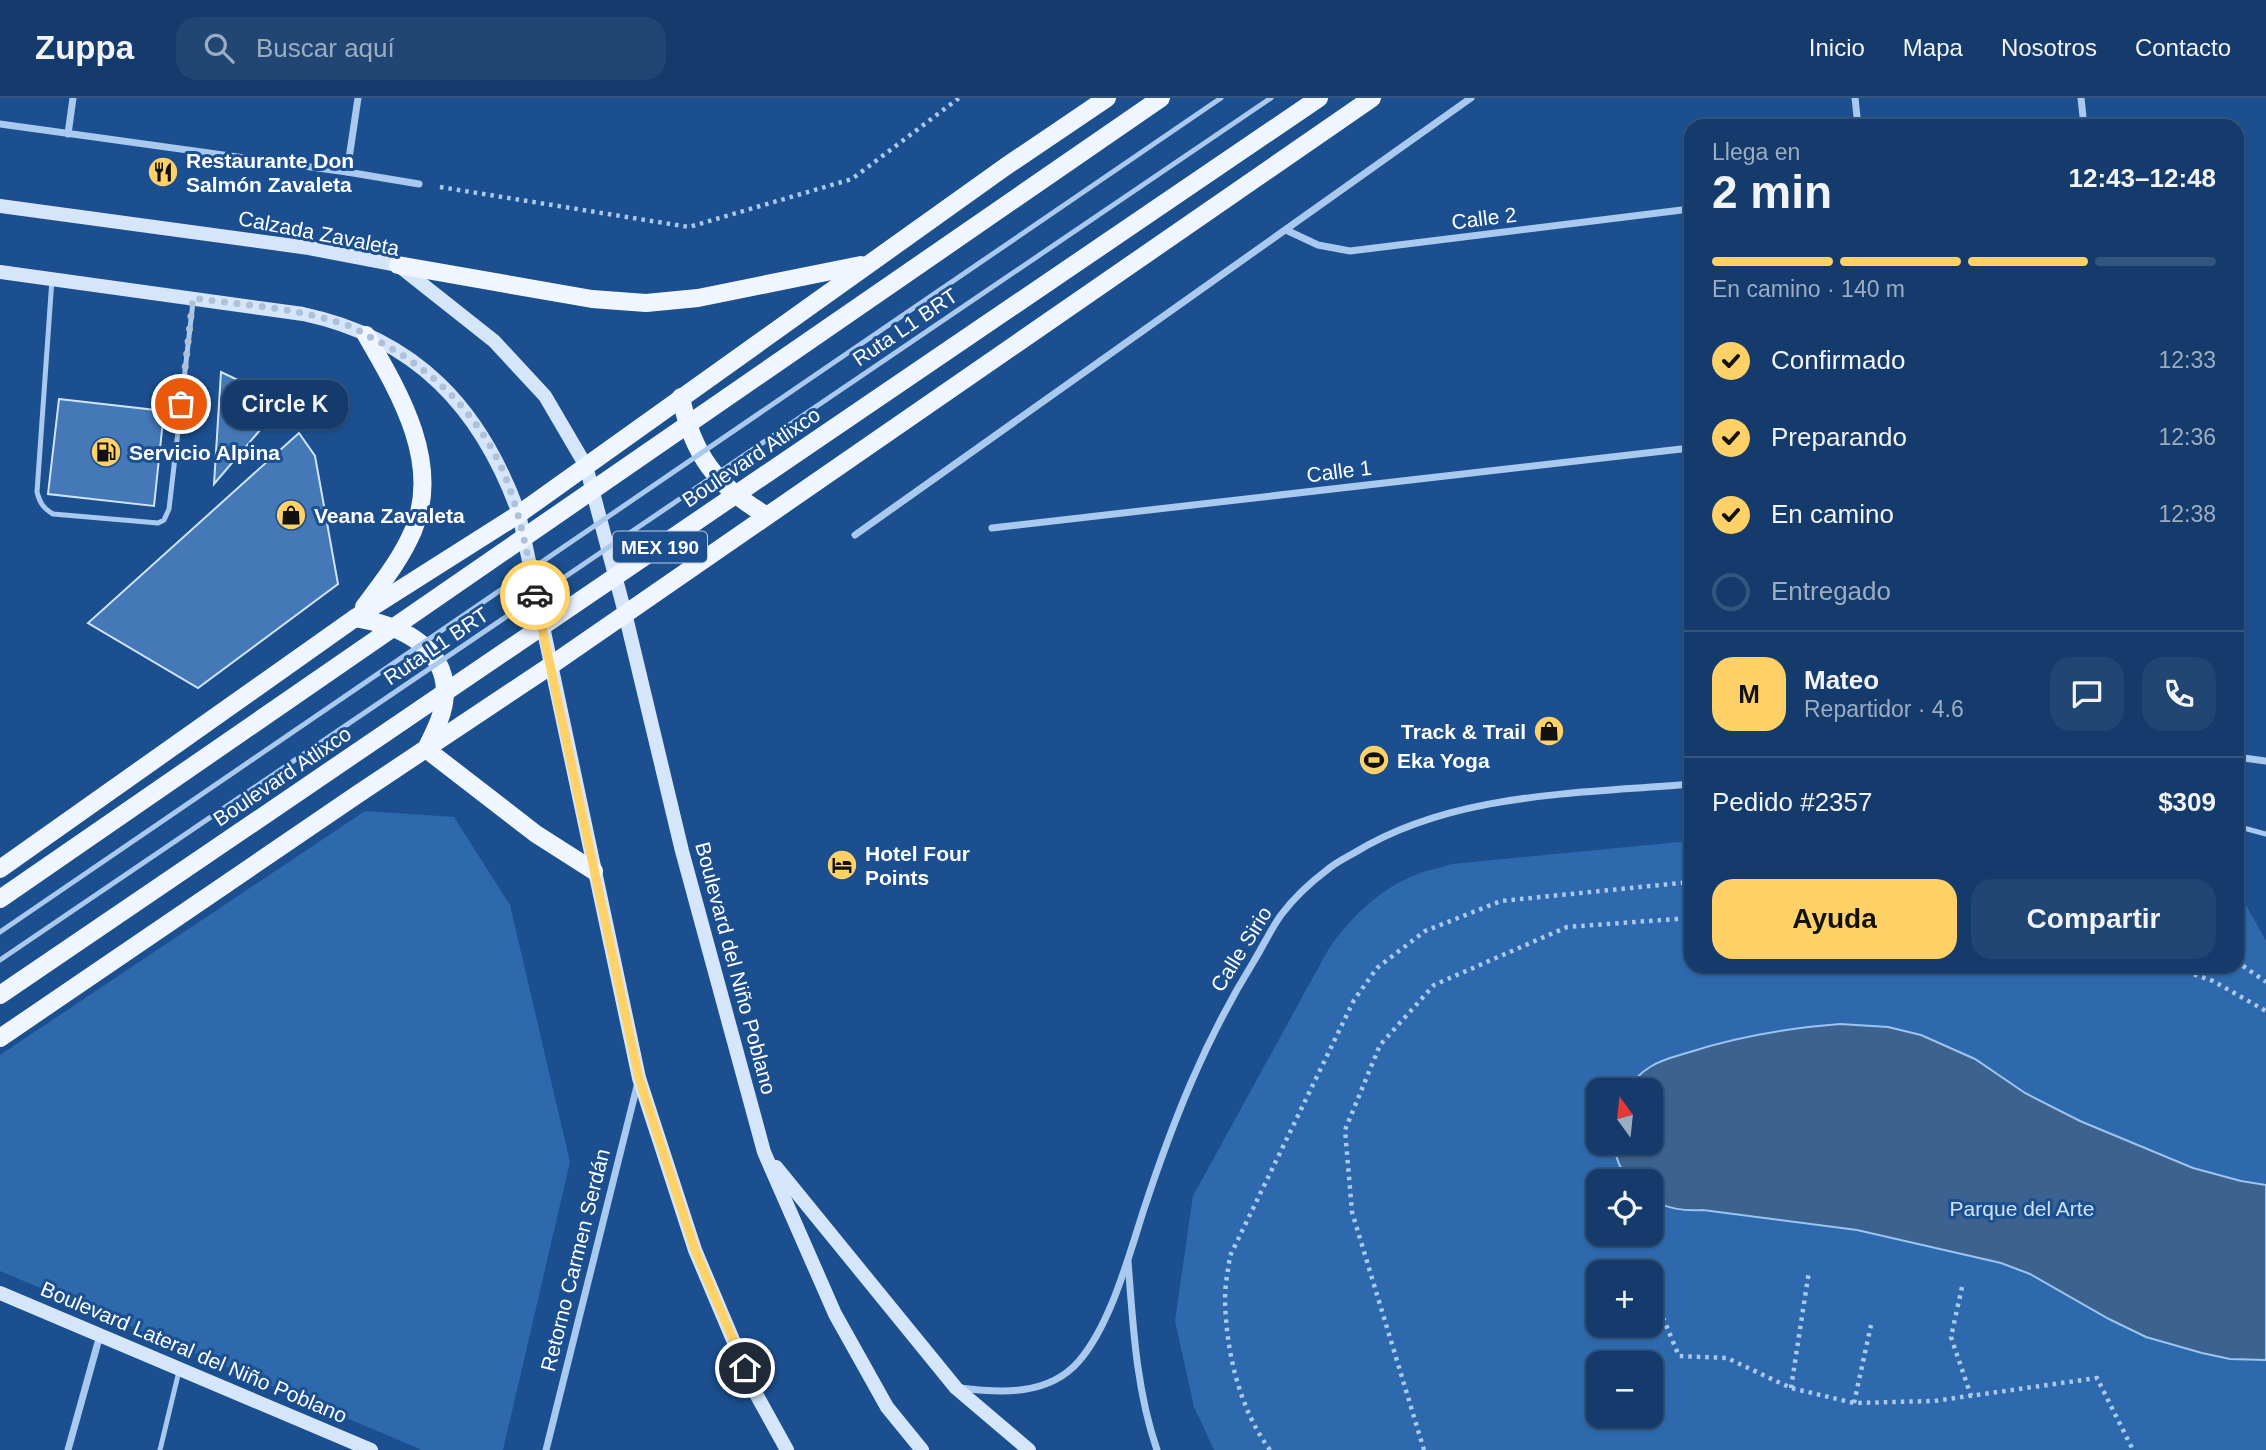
<!DOCTYPE html>
<html lang="es">
<meta charset="utf-8">
<style>
:root{--surface:#143b6b;--page:#214673;--text:#f1f3f6;--muted:#9dadc1;--line:#33557e;--accent:#ffd166}
body{margin:0;font-family:Arial,sans-serif;background:var(--page);color:var(--text);height:100vh;display:flex;flex-direction:column;font-size:26px;white-space:nowrap}
*{box-sizing:border-box;margin:0}
p{font-size:23px;color:var(--muted)}
.icon{flex:none;width:38px;height:38px;fill:none;stroke:currentColor;stroke-width:2;stroke-linecap:round;stroke-linejoin:round}
.map{position:relative;flex:1;overflow:hidden}
.drawer{position:absolute;left:1684px;top:21px;width:560px;height:854px;display:flex;flex-direction:column;background:var(--surface);border-radius:21px;box-shadow:0 2px 5px #0004,0 0 0 2px var(--line)}
.drawer>*{flex:none}
.needle{width:46px;rotate:345deg}
.buttons{position:absolute;left:1586px;top:980px;display:grid;gap:14px}
.buttons a{display:grid;place-items:center;width:77px;height:77px;border-radius:14px;background:var(--surface);box-shadow:0 2px 5px #0004,0 0 0 2px var(--line);font-size:35px}
.pin{position:absolute;display:grid;place-items:center;width:60px;height:60px;color:#fff;margin:-30px;border:4px solid #fff;border-radius:50%;box-shadow:0 2px 7px #0007}
.courier{position:absolute;display:grid;place-items:center;width:70px;height:70px;margin:-35px;border:5px solid #ffd166;border-radius:50%;background:#fff;color:#222;box-shadow:0 2px 9px #0007}
.bubble{position:absolute;height:49px;border-radius:21px;background:var(--surface);box-shadow:0 2px 5px #0004,0 0 0 2px var(--line);font-size:23px;font-weight:700;line-height:49px;text-align:center}
.head em{font-style:normal;font-weight:700}
.head div{display:flex;flex-direction:column-reverse}
.head{display:flex;align-items:center;justify-content:space-between;height:119px;padding:0 28px}
h1{font-size:46px;font-weight:700;line-height:52px}
.bar{display:grid;grid-template-columns:repeat(4,1fr);gap:10px 7px;align-content:center;height:84px;padding:0 28px}
.bar i{height:9px;border-radius:5px;background:var(--line)}
.bar .on{background:var(--accent)}
.bar p{grid-column:span 4}
.line{display:flex;align-items:center;gap:18px;padding:0 28px;border-top:2px solid var(--line)}
.line div{flex:1}
.round{display:grid;place-items:center;flex:none;width:74px;height:74px;border-radius:21px;background:var(--page)}
ol{padding:0 28px;list-style:none}
li{display:flex;align-items:center;gap:21px;height:77px}
li p{margin-inline-start:auto}
li .icon{padding:7px;border-radius:50%;background:var(--accent);color:#111;stroke-width:4}
li:last-child{color:var(--muted)}
li i{width:38px;height:38px;border:4px solid var(--line);border-radius:50%}
.cta{display:flex;gap:14px;margin-top:auto;padding:14px 28px}
.cta a{flex:1;height:80px;border-radius:21px;background:var(--accent);color:#111;font-size:28px;font-weight:700;line-height:80px;text-align:center}
.cta a+a{background:var(--page);color:var(--text)}
header{display:flex;align-items:center;gap:42px;box-sizing:border-box;height:98px;padding:0 35px;background:var(--surface);border-bottom:2px solid var(--line)}
header strong{font-size:33px}
nav{display:flex;gap:38px;margin-inline-start:auto;font-size:24px}
.search{width:490px;height:63px;background:var(--page);display:flex;align-items:center;gap:18px;box-sizing:border-box;padding:0 24px;border-radius:21px;color:var(--muted);font-size:26px}
.map>svg:first-child{display:block}
</style>
<header>
<strong>Zuppa</strong>
<div class="search"><svg class="icon" aria-label="search" viewBox="0 0 24 24"><circle cx="10" cy="10" r="6"/><path d="M15 15l6 6"/></svg>Buscar aquí</div>
<nav><a>Inicio</a><a>Mapa</a><a>Nosotros</a><a>Contacto</a></nav>
</header>
<div class="map">
<svg width="2266" height="1352" viewBox="0 0 2266 1352">
<rect width="100%" height="100%" fill="#1b4f8f"/>
<!-- green -->
<g fill="#2e69ad" fill-rule="evenodd">
<polygon points="365,713 454,719 510,807 570,1064 503,1352 422,1352 0,1173 0,957"/>
<path d="M1690,743V868H2236L2237,800L2245,805L2266,843V1352H1214L1194,1309L1175,1223L1193,1098L1328,852C1350,820 1378,792 1415,777C1427,772 1440,770 1452,766ZM1598,992H1650V1045H1598ZM1598,1083H1650V1136H1598ZM1598,1174H1650V1227H1598ZM1598,1265H1650V1318H1598Z"/>
</g>
<!-- water -->
<path fill="#3c6290" stroke="#9cc4f0" stroke-width="2" d="M1840,926L1888,929L1921,937L1975,961L2025,995L2080,1023L2193,1070L2241,1083L2266,1087V1262L2230,1261L2202,1255L2146,1239L2109,1221L2030,1176L2001,1165L1857,1132L1703,1112C1683,1113 1668,1111 1650,1101V1083H1630C1621,1073 1615,1059 1614,1045H1650V992H1627C1633,983 1640,975 1650,969C1662,961 1677,958 1690,954C1739,938 1789,930 1840,926Z"/>
<!-- building -->
<g fill="#4478b7" stroke="#cfe3fa" stroke-width="2">
<polygon points="221,274 284,304 214,386"/>
<polygon points="59,301 164,313 154,408 48,396"/>
<polygon points="299,335 315,358 338,486 198,590 88,525"/>
</g>
<g fill="none" stroke-linecap="round" stroke-linejoin="round">
<!-- path -->
<g stroke="#a9c9ee" stroke-width="4.5" stroke-dasharray="3.5 5" stroke-linecap="butt">
<polyline points="440,89 689,129 852,81 959,0"/>
<polyline points="2236,863 2266,884"/>
<polyline points="2170,868 2213,883 2266,913"/>
<polyline points="1962,1189 1951,1239 1971,1298"/>
<polyline points="1653,1196 1679,1258 1727,1260 1791,1290 1854,1305 1934,1303 2097,1280 2133,1352"/>
<polyline points="1791,1290 1809,1173"/>
<polyline points="1854,1305 1871,1227"/>
<path d="M1270,1352C1239,1310 1226,1253 1225,1201C1225,1187 1228,1172 1230,1158L1354,902L1377,870L1425,833L1501,803L1690,784"/>
<polyline points="1424,1352 1352,1114 1345,1032 1380,947 1434,887 1567,829 1690,820"/>
</g>
<!-- lane -->
<g stroke="#a9c9ee" stroke-width="5">
<path d="M52,181L37,394C40,405 43,410 53,416L158,425L164,422L169,411L193,204"/>
<polyline points="2236,728 2266,736"/>
<polyline points="160,1352 179,1273"/>
</g>
<!-- street -->
<g stroke="#a9c9ee" stroke-width="7">
<polyline points="1855,0 1858,28"/>
<polyline points="2081,0 2084,28"/>
<polyline points="0,26 347,74 419,86"/>
<polyline points="68,36 73,0"/>
<polyline points="347,74 358,0"/>
<polyline points="1286,132 1318,147 1350,153 1690,111"/>
<polyline points="992,430 1690,350"/>
<polyline points="855,437 1471,0"/>
<polyline points="2236,659 2266,663"/>
<path d="M1128,1163C1133,1227 1136,1291 1157,1352"/>
<path d="M960,1290C1001,1295 1049,1298 1079,1263C1111,1226 1129,1157 1144,1111C1173,1023 1205,942 1254,863C1263,848 1271,831 1281,817C1293,801 1311,784 1327,772C1335,765 1345,760 1354,755C1453,694 1578,696 1690,686"/>
<polyline points="68,1352 100,1237"/>
<polyline points="546,1352 638,984"/>
</g>
<!-- secondary -->
<g stroke="#d6e6fa" stroke-width="14">
<polyline points="0,108 309,150 398,167 494,243 545,298 586,368 625,515 682,753 764,1054 835,1216 887,1309 922,1352"/>
<path d="M0,174L303,216C416,240 481,310 519,416L639,980L695,1152L755,1294L787,1352"/>
<polyline points="776,1069 956,1290 1029,1352"/>
<polyline points="0,1195 371,1352"/>
</g>
<!-- primary -->
<g stroke="#f0f6ff" stroke-width="18">
<polyline points="398,167 592,201 646,205 698,200 861,167"/>
<path d="M681,299C692,356 717,389 766,417"/>
<path d="M364,509C382,485 401,461 413,433C442,365 399,294 366,237"/>
<path d="M355,520C395,526 445,546 445,594C445,614 435,633 426,651"/>
<polyline points="426,651 536,736 594,773"/>
<polyline points="0,771 355,520 519,416 1005,69 1107,0"/>
<polyline points="0,940 358,696 550,568 1372,0"/>
</g>
<!-- lane-bridge -->
<g stroke="#a9c9ee" stroke-width="5">
<polyline points="0,834 1221,0"/>
<polyline points="0,862 1271,0"/>
</g>
<!-- primary-bridge -->
<g stroke="#f0f6ff" stroke-width="18">
<polyline points="0,801 1161,0"/>
<polyline points="0,897 1319,0"/>
</g>
</g>
<g fill="none" stroke-linecap="round" stroke-linejoin="round">
<!-- done -->
<path stroke="#afc1d8" stroke-width="7" stroke-dasharray="0 12.6" d="M181,306L193,200C244,207 298,210 346,227C355,229 362,235 370,239C430,268 483,319 507,383C521,420 528,458 535,497"/>
<!-- route -->
<polyline stroke="#ffd166" stroke-width="9" points="535,497 639,980 695,1152 745,1270"/>
</g>
<!-- icons -->
<defs>
<g id="restaurant-disc" transform="scale(1.575)"><circle r="9.5" fill="#ffd166" stroke="#1b4f8f"/><path d="M-5-6h1v4h1v-4h1v4h1v-4h1v5L-1.5 .5V6h-2V.5L-5-1ZM5-6V6H3V1.5H1.5Q1.5-4 5-6Z" fill="#111"/></g>
<g id="fuel-disc" transform="scale(1.575)"><circle r="9.5" fill="#ffd166" stroke="#1b4f8f"/><path d="M-5.5-6h7V0h2V4h1.3V-2.5L3-4.5l.8-.8L6-3V5H2.5V1h-1V6h-7ZM-4.2-4.7v3.2H.2V-4.7Z" fill="#111"/></g>
<g id="shop-disc" transform="scale(1.575)"><circle r="9.5" fill="#ffd166" stroke="#1b4f8f"/><path d="M-5-2.5h2.3a2.7 3.5 0 0 1 5.4 0H5L5.5 6h-11ZM-1.5-2.5h3a1.5 2.3 0 0 0-3 0Z" fill="#111"/></g>
<g id="stadium-disc" transform="scale(1.575)"><circle r="9.5" fill="#ffd166" stroke="#1b4f8f"/><path d="M0-5a6.5 5 0 1 0 0 10a6.5 5 0 1 0 0-10ZM-3.5-1.8h7v3.6h-7Z" fill="#111"/></g>
<g id="hotel-disc" transform="scale(1.575)"><circle r="9.5" fill="#ffd166" stroke="#1b4f8f"/><path d="M-6-4.5h1.5V1H6V5H4.5V3h-9V5H-6ZM-4 0a1.8 1.8 0 1 1 3.6 0ZM.5 0V-2.5h3Q6-2.5 6 0Z" fill="#111"/></g>
</defs>
<g fill-rule="evenodd">
<use href="#restaurant-disc" x="163" y="74"/>
<use href="#fuel-disc" x="106" y="354"/>
<use href="#shop-disc" x="291" y="417"/>
<use href="#shop-disc" x="1549" y="633"/>
<use href="#stadium-disc" x="1374" y="662"/>
<use href="#hotel-disc" x="842" y="767"/>
</g>
<g text-anchor="middle" dominant-baseline="central" stroke-width="6" stroke-linejoin="round" paint-order="stroke">
<!-- shield labels -->
<rect fill="#1b4f8f" stroke="#bbcadd" stroke-width="2" x="613" y="433.5" width="94" height="31" rx="5"/>
<g font-size="19" font-weight="bold" fill="#fff">
<text x="660" y="449">MEX 190</text>
</g>
<!-- poi labels -->
<g font-size="21" font-weight="bold" fill="#fff" stroke="#1b4f8f" text-anchor="start">
<text x="186" y="62">Restaurante Don<tspan x="186" dy="24">Salmón Zavaleta</tspan></text>
<text x="129" y="354">Servicio Alpina</text>
<text x="314" y="417">Veana Zavaleta</text>
<text x="1526" y="633" text-anchor="end">Track &amp; Trail</text>
<text x="1397" y="662">Eka Yoga</text>
<text x="865" y="755">Hotel Four<tspan x="865" dy="24">Points</tspan></text>
</g>
<!-- street labels -->
<g font-size="21" fill="#fff" stroke="#1b4f8f">
<text transform="translate(1484 120) rotate(-7)">Calle 2</text>
<text transform="translate(319 135) rotate(11)">Calzada Zavaleta</text>
<text transform="translate(905 229) rotate(-34)">Ruta L1 BRT</text>
<text transform="translate(751 359) rotate(-34)">Boulevard Atlixco</text>
<text transform="translate(1339 373) rotate(-7)">Calle 1</text>
<text transform="translate(436 548) rotate(-34)">Ruta L1 BRT</text>
<text transform="translate(282 678) rotate(-34)">Boulevard Atlixco</text>
<text transform="translate(1241 851) rotate(-58)">Calle Sirio</text>
<text transform="translate(736 870) rotate(75)">Boulevard del Niño Poblano</text>
<text transform="translate(575 1162) rotate(-76)">Retorno Carmen Serdán</text>
<text transform="translate(194 1254) rotate(23)">Boulevard Lateral del Niño Poblano</text>
</g>
<!-- park labels -->
<g font-size="21" fill="#cfe3fa" stroke="#1b4f8f">
<text x="2022" y="1110">Parque del Arte</text>
</g>
</g>
</svg>
<div class="buttons">
<a><svg class="needle" viewBox="-14 -14 28 28"><path d="M0-13l5 13h-10z" fill="#e53935"/><path d="M0 13l5-13h-10z" fill="#9dadc1"/></svg></a>
<a><svg class="icon" aria-label="locate" viewBox="0 0 24 24"><circle cx="12" cy="12" r="6"/><path d="M12 2v4M12 18v4M2 12h4M18 12h4"/></svg></a>
<a>+</a>
<a>−</a>
</div>
<div class="pin" style="left:181px;top:306px;background:#ea580c"><svg class="icon" aria-label="bag" viewBox="0 0 24 24"><path d="M5 8h14l-1 12H6zM9 8a3 3 0 0 1 6 0"/></svg></div>
<div class="pin" style="left:745px;top:1270px;background:#1f2937"><svg class="icon" aria-label="home" viewBox="0 0 24 24"><path d="M3 11l9-7 9 7M6 9v11h12V9"/></svg></div>
<div class="courier" style="left:535px;top:497px"><svg class="icon" aria-label="car" viewBox="0 0 24 24"><path d="M5 17H2v-5l4-1 3-4h7l3 4 3 1v5h-3M9 17h6M6 11h13"/><circle cx="7" cy="17" r="2"/><circle cx="17" cy="17" r="2"/></svg></div>
<div class="bubble" style="left:222px;top:282px;width:126px">Circle K</div>
<section class="drawer">
<div class="head"><div><h1>2 min</h1><p>Llega en</p></div><em>12:43–12:48</em></div>
<div class="bar"><i class="on"></i><i class="on"></i><i class="on"></i><i></i><p>En camino · 140 m</p></div>
<ol>
<li><svg class="icon" aria-label="check" viewBox="0 0 24 24"><path d="M5 12l5 5 9-10"/></svg>Confirmado<p>12:33</p></li>
<li><svg class="icon" aria-label="check" viewBox="0 0 24 24"><path d="M5 12l5 5 9-10"/></svg>Preparando<p>12:36</p></li>
<li><svg class="icon" aria-label="check" viewBox="0 0 24 24"><path d="M5 12l5 5 9-10"/></svg>En camino<p>12:38</p></li>
<li><i></i>Entregado</li>
</ol>
<div class="line" style="height:126px"><b class="round" style="background:var(--accent);color:#111">M</b><div><b>Mateo</b><p>Repartidor · 4.6</p></div><a class="round"><svg class="icon" aria-label="chat" viewBox="0 0 24 24"><path d="M4 5h16v11H9l-5 4z"/></svg></a><a class="round"><svg class="icon" aria-label="phone" viewBox="0 0 24 24"><path d="M5 4h4l2 5-3 2q2 4 5 5l2-3 5 2v4C11 20 4 13 5 4z"/></svg></a></div>
<div class="line" style="height:91px"><div>Pedido #2357</div><b>$309</b></div>
<div class="cta"><a>Ayuda</a><a>Compartir</a></div>
</section>
</div>
